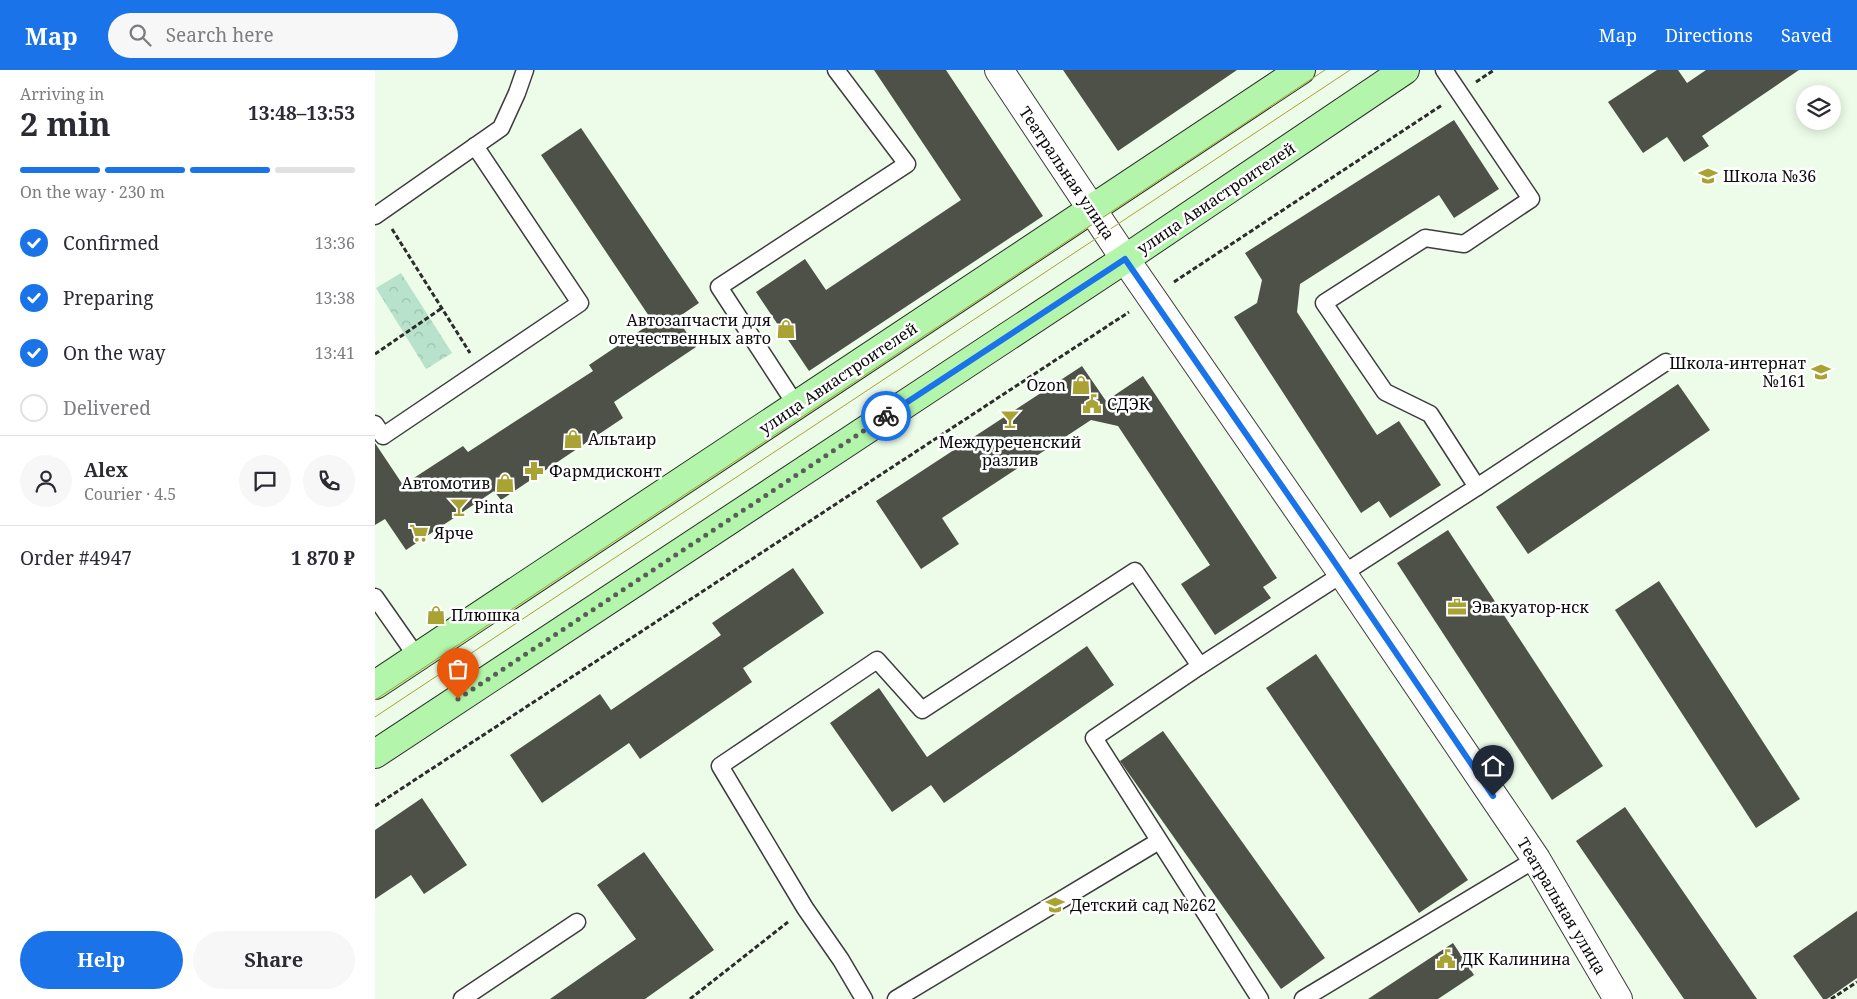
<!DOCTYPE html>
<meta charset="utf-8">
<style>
:root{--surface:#fff;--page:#f7f7f7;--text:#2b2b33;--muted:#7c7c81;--line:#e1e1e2;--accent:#1a73e8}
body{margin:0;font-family:"Noto Serif",serif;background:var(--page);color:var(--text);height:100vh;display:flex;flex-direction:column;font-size:19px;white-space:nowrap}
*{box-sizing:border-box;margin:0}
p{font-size:16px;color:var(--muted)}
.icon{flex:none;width:28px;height:28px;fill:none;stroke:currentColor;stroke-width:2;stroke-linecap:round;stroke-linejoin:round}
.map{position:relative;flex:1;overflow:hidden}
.drawer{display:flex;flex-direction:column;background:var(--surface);width:375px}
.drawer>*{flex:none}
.buttons{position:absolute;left:1421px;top:15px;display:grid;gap:10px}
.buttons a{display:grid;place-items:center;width:45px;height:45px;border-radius:50%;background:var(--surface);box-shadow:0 2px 12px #0003;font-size:25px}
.pin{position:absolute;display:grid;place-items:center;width:42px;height:42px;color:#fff;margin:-51px -21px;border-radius:50% 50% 50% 0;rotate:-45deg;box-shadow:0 0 5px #0007}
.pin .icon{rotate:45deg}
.courier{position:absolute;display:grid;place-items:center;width:50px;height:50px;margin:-25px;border:4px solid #1a73e8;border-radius:50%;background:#fff;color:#222;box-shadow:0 1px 6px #0007}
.headline em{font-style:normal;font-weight:700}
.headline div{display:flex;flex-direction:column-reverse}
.headline{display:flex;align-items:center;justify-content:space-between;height:85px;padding:0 20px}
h1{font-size:32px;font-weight:700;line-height:38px}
.bar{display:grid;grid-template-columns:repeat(4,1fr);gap:8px 5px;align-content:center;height:60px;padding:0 20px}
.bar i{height:6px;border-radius:4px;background:var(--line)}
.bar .active{background:var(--accent)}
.bar p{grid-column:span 4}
.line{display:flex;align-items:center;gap:12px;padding:0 20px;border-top:1px solid var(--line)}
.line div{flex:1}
.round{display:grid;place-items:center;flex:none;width:52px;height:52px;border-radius:26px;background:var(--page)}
ol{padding:0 20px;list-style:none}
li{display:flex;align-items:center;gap:15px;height:55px}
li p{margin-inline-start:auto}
li .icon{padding:5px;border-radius:50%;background:var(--accent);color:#fff;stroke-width:4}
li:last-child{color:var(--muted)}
li i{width:28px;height:28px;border:2px solid var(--line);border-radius:50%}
.cta{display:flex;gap:10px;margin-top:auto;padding:10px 20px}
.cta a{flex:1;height:58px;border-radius:30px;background:var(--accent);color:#fff;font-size:20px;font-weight:700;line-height:58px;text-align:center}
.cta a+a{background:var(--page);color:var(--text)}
header{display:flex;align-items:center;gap:30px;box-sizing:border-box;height:70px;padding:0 25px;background:var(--accent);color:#fff}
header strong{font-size:24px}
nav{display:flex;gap:28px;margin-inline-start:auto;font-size:18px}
.search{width:350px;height:45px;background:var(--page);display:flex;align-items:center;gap:12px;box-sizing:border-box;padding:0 18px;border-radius:28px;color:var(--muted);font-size:19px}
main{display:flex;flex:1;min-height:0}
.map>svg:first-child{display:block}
</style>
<header>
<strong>Map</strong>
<div class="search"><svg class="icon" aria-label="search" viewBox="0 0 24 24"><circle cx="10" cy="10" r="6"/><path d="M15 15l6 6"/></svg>Search here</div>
<nav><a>Map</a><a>Directions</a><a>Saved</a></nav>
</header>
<main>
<section class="drawer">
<div class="headline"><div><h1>2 min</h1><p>Arriving in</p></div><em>13:48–13:53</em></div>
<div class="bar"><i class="active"></i><i class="active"></i><i class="active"></i><i></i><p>On the way · 230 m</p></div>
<ol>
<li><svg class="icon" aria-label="check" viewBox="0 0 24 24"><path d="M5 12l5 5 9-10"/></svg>Confirmed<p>13:36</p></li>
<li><svg class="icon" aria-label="check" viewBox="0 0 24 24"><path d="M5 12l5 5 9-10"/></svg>Preparing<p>13:38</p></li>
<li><svg class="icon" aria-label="check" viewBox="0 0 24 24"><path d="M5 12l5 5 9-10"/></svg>On the way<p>13:41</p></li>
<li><i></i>Delivered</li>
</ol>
<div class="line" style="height:90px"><a class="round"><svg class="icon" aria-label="person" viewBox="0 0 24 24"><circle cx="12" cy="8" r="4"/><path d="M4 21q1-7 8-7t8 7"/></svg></a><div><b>Alex</b><p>Courier · 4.5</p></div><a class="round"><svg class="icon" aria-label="chat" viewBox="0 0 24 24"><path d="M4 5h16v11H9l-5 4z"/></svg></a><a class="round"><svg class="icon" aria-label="phone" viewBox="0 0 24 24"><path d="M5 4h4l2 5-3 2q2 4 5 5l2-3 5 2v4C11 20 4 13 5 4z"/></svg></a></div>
<div class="line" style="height:65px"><div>Order #4947</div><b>1 870 ₽</b></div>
<div class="cta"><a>Help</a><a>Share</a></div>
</section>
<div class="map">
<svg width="1482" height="929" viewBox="0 0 1482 929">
<defs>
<pattern id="park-crowns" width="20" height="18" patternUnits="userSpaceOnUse" patternTransform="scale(1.25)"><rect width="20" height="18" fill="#b8e2cc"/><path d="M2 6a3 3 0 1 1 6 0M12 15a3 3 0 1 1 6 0" fill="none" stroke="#9dc1ae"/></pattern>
</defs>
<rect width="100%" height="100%" fill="#edfce9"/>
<!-- park -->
<polygon fill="url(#park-crowns)" points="26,203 77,283 51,299 1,218"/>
<!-- building -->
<g fill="#4d5148">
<polygon points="499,0 571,0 668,146 434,301 381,222 430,189 451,220 586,130"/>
<polygon points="688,0 862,0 743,81"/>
<polygon points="1282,0 1303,0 1312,13 1331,0 1424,0 1327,66 1334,76 1309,92 1292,67 1268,83 1233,32"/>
<polygon points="1079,50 1124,119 1079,148 1064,125 925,214 922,242 1002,365 1024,351 1066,415 1015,448 1004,431 986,443 859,247 882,233 887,210 870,183"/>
<polygon points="206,58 324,233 302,248 321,277 239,332 248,348 126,430 119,421 31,480 10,449 0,455 0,373 28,415 88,376 93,382 218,301 214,295 278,252 166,85"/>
<polygon points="707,296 731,331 768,306 902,508 888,517 896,528 840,565 806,514 835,495 743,356 716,350 567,448 584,474 546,499 501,431"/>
<polygon points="1303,314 1335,360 1153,484 1121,437"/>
<polygon points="1073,460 1228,696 1177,730 1022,493"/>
<polygon points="418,498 449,543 368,598 377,612 265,689 254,673 167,733 135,685 225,624 236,640 346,565 337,553"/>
<polygon points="1284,511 1425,729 1381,758 1240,540"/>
<polygon points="712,576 739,615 569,733 556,715 517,742 455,653 504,618 552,687"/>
<polygon points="941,584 1093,810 1044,843 891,618"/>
<polygon points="788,661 950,888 906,919 745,691"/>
<polygon points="47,728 92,795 49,824 36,805 0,829 0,760"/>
<polygon points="1250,737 1382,929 1309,929 1201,771"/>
<polygon points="269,782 339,880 270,929 175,929 261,869 222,815"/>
<polygon points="1482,841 1482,908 1452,929 1448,929 1418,886"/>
<polygon points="1078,873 1099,905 1063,929 993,929"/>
</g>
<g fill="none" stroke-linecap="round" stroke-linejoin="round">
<!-- service casing -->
<g stroke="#3d3d3d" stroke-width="19">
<g id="service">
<polyline points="0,146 126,58 142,23 150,0"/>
<polyline points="421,335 344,217 532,94 461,0"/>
<polyline points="0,354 8,366 205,233 100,76"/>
<polyline points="1102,417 1291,292"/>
<polyline points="0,527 42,587"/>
<polyline points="825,596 719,668 885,929"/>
<polyline points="87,929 202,852"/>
<polyline points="489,929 466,890 430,838 345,696 502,590 547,640 760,501 825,596 1102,417 1055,344 1010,322 949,233 1050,168 1089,174 1156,129 1069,0"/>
<polyline points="521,929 784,771"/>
<polyline points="928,929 1161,789"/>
</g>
</g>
<!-- minor casing -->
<g stroke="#3d3d3d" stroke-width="30">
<polyline id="minor" points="624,0 750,189 967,503 1161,789 1243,929"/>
</g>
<!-- secondary casing -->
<g stroke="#2c2c2c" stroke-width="30">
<g id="secondary">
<polyline points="0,615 926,0"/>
<polyline points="0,684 750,189 1030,0"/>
</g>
</g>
<!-- path -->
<g stroke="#2c2c2c" stroke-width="3" stroke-dasharray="5 2.5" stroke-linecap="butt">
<polyline points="1101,12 1119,0"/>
<polyline points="17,159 95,283"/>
<polyline points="799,212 1067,35"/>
<polyline points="0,284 67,238"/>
<polyline points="0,736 754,242"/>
<polyline points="315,929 413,852"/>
<polyline points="1456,929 1482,912"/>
</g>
<!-- service -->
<use href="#service" stroke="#fff" stroke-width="16"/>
<!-- minor -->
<use href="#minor" stroke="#fff" stroke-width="28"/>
<!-- secondary -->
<use href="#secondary" stroke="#b3f5ab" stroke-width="28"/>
<!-- tram -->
<g stroke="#a8a333" stroke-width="1">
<polyline points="0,630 950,0"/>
<polyline points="0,647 975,0"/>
</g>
</g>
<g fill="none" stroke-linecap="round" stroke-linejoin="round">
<!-- done -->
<polyline stroke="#595f58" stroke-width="5" stroke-dasharray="0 9" points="83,629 511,346"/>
<!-- route -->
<polyline stroke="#1a73e8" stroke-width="6" points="511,346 750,189 956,487 1118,726"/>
</g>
<!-- icons -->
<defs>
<g id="school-bare" transform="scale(1.5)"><path d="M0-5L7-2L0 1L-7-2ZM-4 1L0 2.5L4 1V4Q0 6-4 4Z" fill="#a8a333" stroke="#fff" stroke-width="2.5" paint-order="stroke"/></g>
<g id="shop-bare" transform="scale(1.5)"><path d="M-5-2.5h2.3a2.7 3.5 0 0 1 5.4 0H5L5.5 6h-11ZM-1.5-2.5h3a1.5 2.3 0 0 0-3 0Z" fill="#a8a333" stroke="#fff" stroke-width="2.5" paint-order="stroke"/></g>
<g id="civic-bare" transform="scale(1.5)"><path d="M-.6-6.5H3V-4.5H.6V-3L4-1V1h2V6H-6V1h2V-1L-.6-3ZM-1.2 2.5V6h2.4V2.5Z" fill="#a8a333" stroke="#fff" stroke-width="2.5" paint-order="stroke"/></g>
<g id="bar-bare" transform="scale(1.5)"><path d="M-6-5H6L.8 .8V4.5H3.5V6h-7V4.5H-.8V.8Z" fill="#a8a333" stroke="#fff" stroke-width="2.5" paint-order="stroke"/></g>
<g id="pharmacy-bare" transform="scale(1.5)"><path d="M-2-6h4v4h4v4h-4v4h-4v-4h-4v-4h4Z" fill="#a8a333" stroke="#fff" stroke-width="2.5" paint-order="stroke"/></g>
<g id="supermarket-bare" transform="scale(1.5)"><path d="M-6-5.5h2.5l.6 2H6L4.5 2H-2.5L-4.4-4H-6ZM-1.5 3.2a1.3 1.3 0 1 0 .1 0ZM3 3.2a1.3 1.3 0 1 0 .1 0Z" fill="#a8a333" stroke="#fff" stroke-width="2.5" paint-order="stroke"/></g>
<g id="office-bare" transform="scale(1.5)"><path d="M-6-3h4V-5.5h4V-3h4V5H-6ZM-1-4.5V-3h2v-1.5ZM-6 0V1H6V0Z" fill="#a8a333" stroke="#fff" stroke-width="2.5" paint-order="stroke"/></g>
</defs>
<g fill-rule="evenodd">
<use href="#school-bare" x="1333" y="106"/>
<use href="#shop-bare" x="411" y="259"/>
<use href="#school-bare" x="1446" y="302"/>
<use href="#shop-bare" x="706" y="315"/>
<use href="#civic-bare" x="717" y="334"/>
<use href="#bar-bare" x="635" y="349"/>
<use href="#shop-bare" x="198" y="369"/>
<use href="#pharmacy-bare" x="159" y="401"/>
<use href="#shop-bare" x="130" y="413"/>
<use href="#bar-bare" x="84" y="437"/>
<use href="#supermarket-bare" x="44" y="463"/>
<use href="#office-bare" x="1082" y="537"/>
<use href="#shop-bare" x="61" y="545"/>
<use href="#school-bare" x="680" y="835"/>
<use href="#civic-bare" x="1071" y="889"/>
</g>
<g text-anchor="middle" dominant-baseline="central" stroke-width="5" stroke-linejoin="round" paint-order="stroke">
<!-- street labels -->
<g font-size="16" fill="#0a0a0a" stroke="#fff">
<text transform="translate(692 103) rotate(56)">Театральная улица</text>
<text transform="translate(841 128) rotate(-34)">улица Авиастроителей</text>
<text transform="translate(463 308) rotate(-34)">улица Авиастроителей</text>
<text transform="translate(1187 836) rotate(59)">Театральная улица</text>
</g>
<!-- poi labels -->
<g font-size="16" fill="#0a0a0a" stroke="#fff" text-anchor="start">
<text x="1348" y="106">Школа №36</text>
<text x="396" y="250" text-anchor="end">Автозапчасти для<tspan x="396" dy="18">отечественных авто</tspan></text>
<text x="1431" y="293" text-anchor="end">Школа-интернат<tspan x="1431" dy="18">№161</tspan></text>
<text x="691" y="315" text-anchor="end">Ozon</text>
<text x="732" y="334">СДЭК</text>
<text x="213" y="369">Альтаир</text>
<text x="635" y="372" text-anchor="middle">Междуреченский<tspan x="635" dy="18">разлив</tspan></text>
<text x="174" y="401">Фармдисконт</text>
<text x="115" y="413" text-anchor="end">Автомотив</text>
<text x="99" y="437">Pinta</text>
<text x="59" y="463">Ярче</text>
<text x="1097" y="537">Эвакуатор-нск</text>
<text x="76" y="545">Плюшка</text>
<text x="695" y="835">Детский сад №262</text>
<text x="1086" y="889">ДК Калинина</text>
</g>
</g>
</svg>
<div class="buttons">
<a><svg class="icon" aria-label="layers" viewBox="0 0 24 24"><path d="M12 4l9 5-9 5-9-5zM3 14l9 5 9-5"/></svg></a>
</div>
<div class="pin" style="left:83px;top:629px;background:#ea580c"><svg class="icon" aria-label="bag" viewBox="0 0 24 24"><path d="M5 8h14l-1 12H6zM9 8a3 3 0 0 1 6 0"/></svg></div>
<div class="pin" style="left:1118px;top:726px;background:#1f2937"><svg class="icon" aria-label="home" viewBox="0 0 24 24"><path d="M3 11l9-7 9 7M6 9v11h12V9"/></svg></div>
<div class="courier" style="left:511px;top:346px"><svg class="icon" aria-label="bike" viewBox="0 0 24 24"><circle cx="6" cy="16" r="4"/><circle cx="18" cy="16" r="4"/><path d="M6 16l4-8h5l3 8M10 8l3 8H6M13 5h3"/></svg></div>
</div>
</main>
